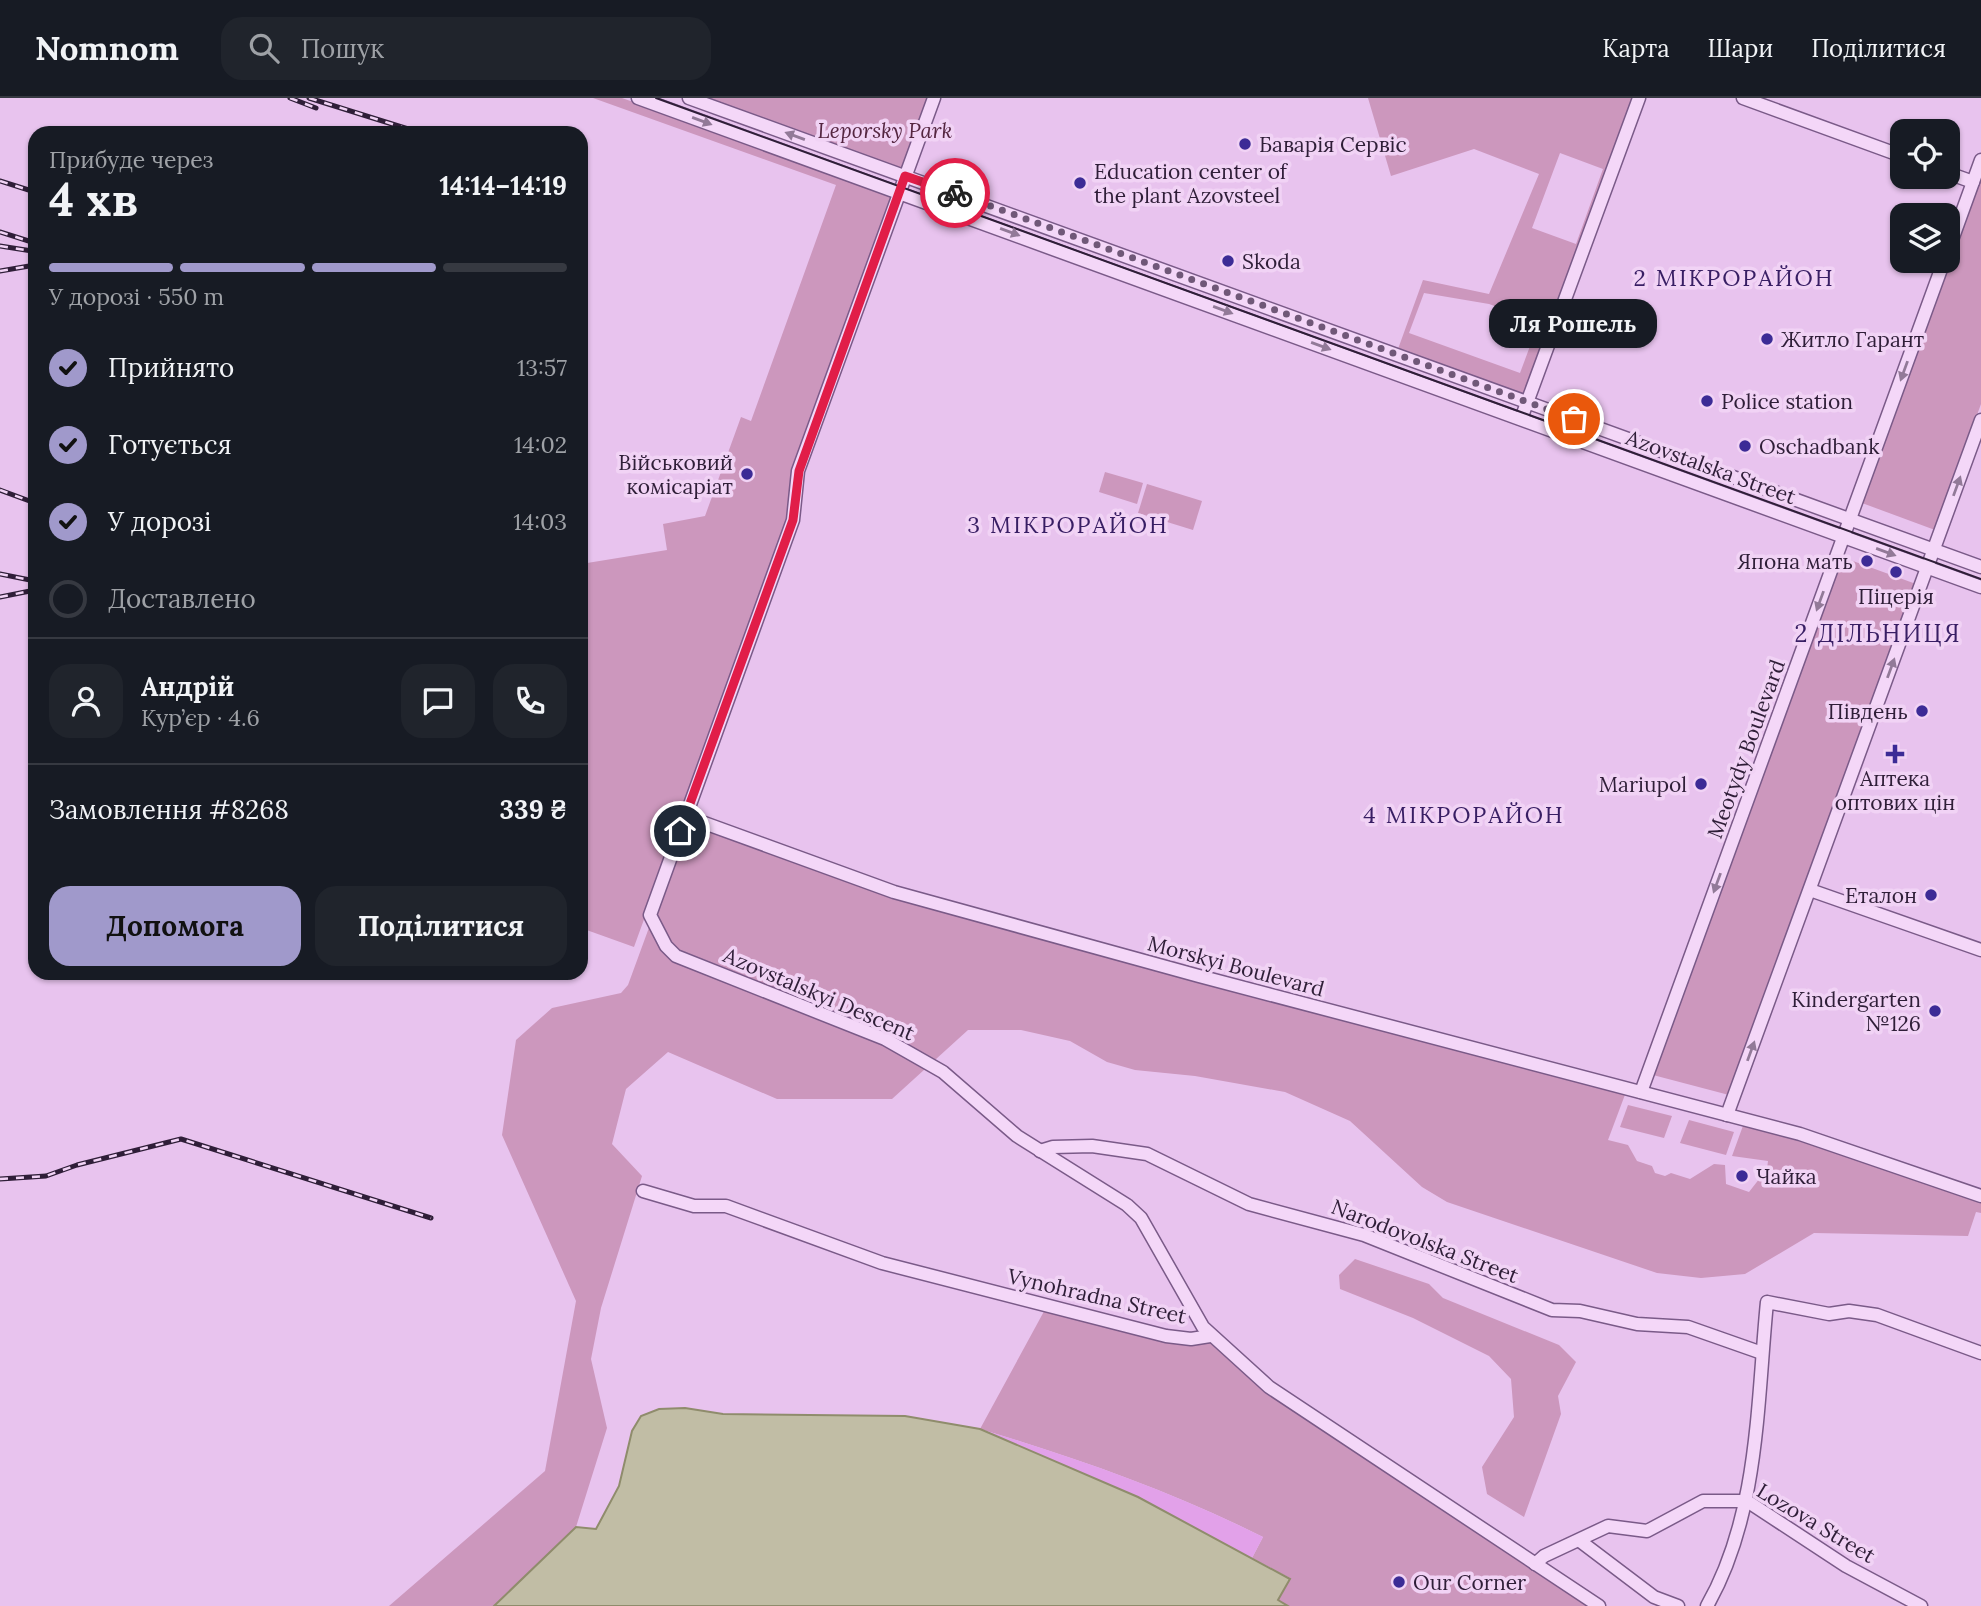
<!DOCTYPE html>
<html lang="uk">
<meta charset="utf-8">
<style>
:root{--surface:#171b24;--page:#20242c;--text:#f1f3f6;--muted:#9ea1a6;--line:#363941;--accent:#a099cb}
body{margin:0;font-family:Lora,serif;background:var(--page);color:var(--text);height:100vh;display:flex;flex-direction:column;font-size:26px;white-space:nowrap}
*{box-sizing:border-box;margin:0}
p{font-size:23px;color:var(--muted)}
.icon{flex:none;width:38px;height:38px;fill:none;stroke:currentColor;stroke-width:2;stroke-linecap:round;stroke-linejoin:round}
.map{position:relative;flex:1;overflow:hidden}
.panel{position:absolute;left:28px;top:28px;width:560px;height:854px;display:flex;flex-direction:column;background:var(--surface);border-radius:21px;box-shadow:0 2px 5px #0004}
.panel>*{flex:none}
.fabs{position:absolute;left:1890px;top:21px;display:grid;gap:14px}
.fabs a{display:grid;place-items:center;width:70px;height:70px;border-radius:14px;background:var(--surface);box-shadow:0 2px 5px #0004;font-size:35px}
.pin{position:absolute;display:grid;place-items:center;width:60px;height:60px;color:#fff;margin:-30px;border:4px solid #fff;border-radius:50%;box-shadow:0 2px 7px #0007}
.courier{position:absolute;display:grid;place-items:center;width:70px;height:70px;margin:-35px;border:5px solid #e11d48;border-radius:50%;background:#fff;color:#222;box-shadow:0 2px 9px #0007}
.bubble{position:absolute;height:49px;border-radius:21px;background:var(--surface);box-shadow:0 2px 5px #0004;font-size:23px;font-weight:700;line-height:49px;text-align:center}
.overview em{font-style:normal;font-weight:700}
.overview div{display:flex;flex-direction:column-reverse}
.overview{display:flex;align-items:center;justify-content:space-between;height:119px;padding:0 21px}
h1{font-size:46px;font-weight:700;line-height:52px}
.bar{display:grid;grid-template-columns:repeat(4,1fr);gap:10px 7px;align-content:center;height:84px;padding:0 21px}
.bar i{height:9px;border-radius:5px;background:var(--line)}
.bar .selected{background:var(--accent)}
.bar p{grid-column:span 4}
.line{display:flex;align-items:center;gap:18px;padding:0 21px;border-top:2px solid var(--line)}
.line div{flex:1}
.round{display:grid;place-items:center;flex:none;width:74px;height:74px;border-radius:21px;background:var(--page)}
ol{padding:0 21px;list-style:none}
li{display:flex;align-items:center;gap:21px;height:77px}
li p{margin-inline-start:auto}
li .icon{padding:7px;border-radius:50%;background:var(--accent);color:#111;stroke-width:4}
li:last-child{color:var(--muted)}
li i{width:38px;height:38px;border:4px solid var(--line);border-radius:50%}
.button{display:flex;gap:14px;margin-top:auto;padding:14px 21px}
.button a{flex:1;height:80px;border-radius:21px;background:var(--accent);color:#111;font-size:28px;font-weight:700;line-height:80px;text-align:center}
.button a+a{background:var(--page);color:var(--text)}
header{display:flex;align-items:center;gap:42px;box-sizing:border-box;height:98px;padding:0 35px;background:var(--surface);border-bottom:2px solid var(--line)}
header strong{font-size:33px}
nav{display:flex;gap:38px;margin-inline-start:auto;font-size:24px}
.search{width:490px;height:63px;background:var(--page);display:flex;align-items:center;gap:18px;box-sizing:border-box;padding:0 24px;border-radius:21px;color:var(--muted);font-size:26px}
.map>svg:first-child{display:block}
</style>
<header>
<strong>Nomnom</strong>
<div class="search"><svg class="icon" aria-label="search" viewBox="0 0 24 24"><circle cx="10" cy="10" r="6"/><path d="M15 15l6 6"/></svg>Пошук</div>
<nav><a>Карта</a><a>Шари</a><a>Поділитися</a></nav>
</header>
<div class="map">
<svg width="1981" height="1508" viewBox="0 0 1981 1508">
<rect width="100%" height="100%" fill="#e8c3ee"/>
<!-- green -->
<g fill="#cc97bd" fill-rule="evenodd">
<polygon points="593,0 622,0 894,97 788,424 634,849 581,830 581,466 667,452 663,426 705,418 741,319 751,323 836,87"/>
<polygon points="703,0 930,0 904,72"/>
<path d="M1368,0H1633L1524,297L1398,251L1423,182L1489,196L1539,76L1474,51L1391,78ZM1560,55L1603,71L1576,146L1532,130ZM1424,195L1489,206L1539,224L1520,275L1409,235Z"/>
<polygon points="1981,78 1981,306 1935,432 1862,405"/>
<polygon points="1105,374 1143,385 1137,406 1099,394"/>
<polygon points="1147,386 1202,403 1193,432 1138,415"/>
<polygon points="1842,459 1916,486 1729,997 1653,977"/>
<polygon points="688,723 894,799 1626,994 1608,1042 1628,1047 1637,1063 1652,1068 1655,1075 1665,1078 1671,1075 1690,1081 1714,1066 1725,1067 1726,1086 1749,1094 1767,1071 1768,1063 1732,1058 1744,1025 1799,1039 1981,1102 1981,1115 1976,1114 1968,1138 1814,1135 1745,1176 1701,1180 1657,1175 1447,1104 1422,1089 1350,1023 1285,994 1195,978 1135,972 1107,964 1070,943 1021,932 968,932 892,1001 777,1001 668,954 626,991 612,1046 642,1078 601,1210 591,1261 607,1330 576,1429 494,1508 389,1508 545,1373 576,1203 502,1037 516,942 552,910 621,895 628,887"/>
<polygon points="1628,1007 1672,1018 1664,1040 1620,1029"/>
<polygon points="1689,1022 1734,1034 1726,1057 1680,1045"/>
<polygon points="1355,1161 1429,1186 1443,1200 1559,1247 1576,1264 1558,1298 1561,1316 1524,1419 1487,1396 1482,1369 1514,1319 1511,1281 1489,1258 1413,1220 1340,1191 1339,1177"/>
<path d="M1048,1206L1166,1238H1210L1255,1278L1599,1508H1288L1278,1503L1290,1480L1252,1460L1263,1439C1171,1393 1077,1360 980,1331Z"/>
</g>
<!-- sand -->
<path fill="#e2a1e9" d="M980,1331C1078,1360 1171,1393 1263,1439L1252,1460L1138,1399Z"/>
<!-- water -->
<polygon fill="#c1bda5" stroke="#8f8c6c" stroke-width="2" points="685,1310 723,1316 905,1318 980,1331 1138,1399 1290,1481 1278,1502 1288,1508 494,1508 576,1429 596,1431 619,1388 632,1333 641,1318 659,1311"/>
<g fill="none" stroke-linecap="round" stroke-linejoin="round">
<!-- minor casing -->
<g stroke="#7a5a88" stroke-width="15">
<g id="minor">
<polyline points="638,0 1981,489"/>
<polyline points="689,0 1981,469"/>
<polyline points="934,0 798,373 793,422 650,817 666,848 676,858 885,941 943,974 1017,1038 1127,1107 1141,1120 1203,1229 1269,1289 1599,1508"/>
<polyline points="1743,0 1902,58"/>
<polyline points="1948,75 1973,84"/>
<polyline points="1948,153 1981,62"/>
<polyline points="1521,321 1639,0"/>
<polyline points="685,718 894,794 1199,878 1800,1036 1981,1098"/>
<polyline points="1810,792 1981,852"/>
<polyline points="1641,994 1944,163"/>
<polyline points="1727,1017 1981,322"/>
<polyline points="1040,1053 1053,1049 1092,1048 1147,1056 1249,1106 1364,1137 1552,1212 1580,1213 1637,1226 1688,1229 1762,1255"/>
<polyline points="643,1093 694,1108 726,1108 882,1165 1166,1238 1191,1241 1210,1238"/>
<polyline points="1580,1443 1654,1499 1678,1508"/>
<polyline points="1535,1466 1544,1458 1608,1428 1647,1433 1703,1403 1747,1403 1846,1468 1921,1508"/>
<path d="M1707,1508C1759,1417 1757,1305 1767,1204L1829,1216L1849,1213L1877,1217L1981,1255"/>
</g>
</g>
<!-- minor -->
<use href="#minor" stroke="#f4d7f8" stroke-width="12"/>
<!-- tram -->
<polyline stroke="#2f1e38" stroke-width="2" points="656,0 1981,481"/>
<!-- rail casing -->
<g stroke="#2f1e38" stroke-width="5">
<g id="rail">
<polyline points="290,0 316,10"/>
<polyline points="309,0 421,35"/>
<polyline points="0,83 35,94"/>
<polyline points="0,134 35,145"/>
<polyline points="0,148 32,153"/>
<polyline points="0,173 35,167"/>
<polyline points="0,392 35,405"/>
<polyline points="0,476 35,483"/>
<polyline points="0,499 35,492"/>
<polyline points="0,1081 46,1078 77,1067 181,1041 431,1120"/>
</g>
</g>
<!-- rail -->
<use href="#rail" stroke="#f1d3f5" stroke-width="2.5" stroke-dasharray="8" stroke-linecap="butt"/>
</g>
<!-- one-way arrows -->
<defs><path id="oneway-solid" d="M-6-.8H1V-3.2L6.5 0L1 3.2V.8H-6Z" transform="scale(1.75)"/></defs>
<g fill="#927a98">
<use href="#oneway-solid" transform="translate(702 23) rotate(20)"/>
<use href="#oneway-solid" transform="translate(795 38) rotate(-160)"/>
<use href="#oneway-solid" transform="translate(1010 134) rotate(20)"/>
<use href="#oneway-solid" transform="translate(1223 212) rotate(20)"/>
<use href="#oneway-solid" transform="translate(1321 248) rotate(20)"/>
<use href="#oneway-solid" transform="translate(1904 273) rotate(110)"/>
<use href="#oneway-solid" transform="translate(1957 388) rotate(-70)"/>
<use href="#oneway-solid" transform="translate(1886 454) rotate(20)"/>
<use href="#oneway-solid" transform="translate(1820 503) rotate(110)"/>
<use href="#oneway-solid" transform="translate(1891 570) rotate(-70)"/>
<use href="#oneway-solid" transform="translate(1717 785) rotate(110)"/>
<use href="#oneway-solid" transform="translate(1751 953) rotate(-70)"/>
</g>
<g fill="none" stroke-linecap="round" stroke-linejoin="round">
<!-- done -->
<polyline stroke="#705878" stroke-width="7" stroke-dasharray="0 12.6" points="955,95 1574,321"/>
<!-- route -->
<polyline stroke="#e11d48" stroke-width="9" points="680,733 793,422 799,373 905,78 955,95"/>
</g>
<!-- markers -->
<g fill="#3c2b96" stroke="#f1d3f5" stroke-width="2.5">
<circle cx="1245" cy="46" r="7"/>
<circle cx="1080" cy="85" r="7"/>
<circle cx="1228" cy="163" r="7"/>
<circle cx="1767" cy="241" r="7"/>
<circle cx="1707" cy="303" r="7"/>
<circle cx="1745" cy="348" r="7"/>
<circle cx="747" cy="376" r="7"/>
<circle cx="1867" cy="463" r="7"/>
<circle cx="1896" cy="474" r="7"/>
<circle cx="1922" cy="613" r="7"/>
<path d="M1891.5 645.5h7v7h7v7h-7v7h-7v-7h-7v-7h7z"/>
<circle cx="1701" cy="686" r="7"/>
<circle cx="1931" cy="797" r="7"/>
<circle cx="1935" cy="913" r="7"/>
<circle cx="1742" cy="1078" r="7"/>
<circle cx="1399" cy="1484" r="7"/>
</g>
<g text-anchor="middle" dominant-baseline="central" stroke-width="7" stroke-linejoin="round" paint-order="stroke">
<!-- park labels -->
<g font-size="21" font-style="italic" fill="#542540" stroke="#f1d3f5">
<text x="885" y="32">Leporsky Park</text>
</g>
<!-- poi labels -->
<g font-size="21" fill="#2f1e38" stroke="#f1d3f5" text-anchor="start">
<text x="1259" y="46">Баварія Сервіс</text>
<text x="1094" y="73">Education center of<tspan x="1094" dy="24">the plant Azovsteel</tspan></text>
<text x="1242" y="163">Skoda</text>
<text x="1781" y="241">Житло Гарант</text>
<text x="1721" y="303">Police station</text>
<text x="1759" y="348">Oschadbank</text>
<text x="733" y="364" text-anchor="end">Військовий<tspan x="733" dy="24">комісаріат</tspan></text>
<text x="1853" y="463" text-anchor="end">Япона мать</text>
<text x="1896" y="498" text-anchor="middle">Піцерія</text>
<text x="1908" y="613" text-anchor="end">Південь</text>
<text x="1895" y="680" text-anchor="middle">Аптека<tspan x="1895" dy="24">оптових цін</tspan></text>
<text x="1687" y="686" text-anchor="end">Mariupol</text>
<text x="1917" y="797" text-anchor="end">Еталон</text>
<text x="1921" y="901" text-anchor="end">Kindergarten<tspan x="1921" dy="24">№126</tspan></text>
<text x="1756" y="1078">Чайка</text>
<text x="1413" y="1484">Our Corner</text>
</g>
<!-- street labels -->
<g font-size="21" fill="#2f1e38" stroke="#f1d3f5">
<text transform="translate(1711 369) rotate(20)">Azovstalska Street</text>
<text transform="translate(1746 651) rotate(-70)">Meotydy Boulevard</text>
<text transform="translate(1236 868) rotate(15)">Morskyi Boulevard</text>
<text transform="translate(819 896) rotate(23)">Azovstalskyi Descent</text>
<text transform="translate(1425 1143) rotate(21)">Narodovolska Street</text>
<text transform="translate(1097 1198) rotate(13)">Vynohradna Street</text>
<text transform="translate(1816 1425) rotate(31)">Lozova Street</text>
</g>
<!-- neighbourhood labels -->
<g font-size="23" letter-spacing="2" fill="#381e64" stroke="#f1d3f5">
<text x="1734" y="179">2 МІКРОРАЙОН</text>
<text x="1068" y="426">3 МІКРОРАЙОН</text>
<text x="1464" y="716">4 МІКРОРАЙОН</text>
</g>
<!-- quarter labels -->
<g font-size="24" letter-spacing="2" fill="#381e64" stroke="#f1d3f5">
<text x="1878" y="535">2 ДІЛЬНИЦЯ</text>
</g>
</g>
</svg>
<div class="fabs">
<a><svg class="icon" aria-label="locate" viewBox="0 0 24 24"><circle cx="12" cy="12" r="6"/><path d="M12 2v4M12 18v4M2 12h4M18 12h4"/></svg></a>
<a><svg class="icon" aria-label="layers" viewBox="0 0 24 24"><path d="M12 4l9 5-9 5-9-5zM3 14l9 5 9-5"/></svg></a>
</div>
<div class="pin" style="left:1574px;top:321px;background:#ea580c"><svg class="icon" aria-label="bag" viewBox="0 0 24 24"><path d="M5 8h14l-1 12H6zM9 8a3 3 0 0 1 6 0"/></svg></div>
<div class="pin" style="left:680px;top:733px;background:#1f2937"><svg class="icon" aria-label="home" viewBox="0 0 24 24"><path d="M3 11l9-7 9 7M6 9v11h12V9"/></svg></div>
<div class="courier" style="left:955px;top:95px"><svg class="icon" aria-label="bike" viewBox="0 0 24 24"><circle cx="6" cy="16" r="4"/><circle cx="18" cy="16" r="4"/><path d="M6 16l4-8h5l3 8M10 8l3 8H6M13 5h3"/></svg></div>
<div class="bubble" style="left:1489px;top:201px;width:168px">Ля Рошель</div>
<section class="panel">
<div class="overview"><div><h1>4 хв</h1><p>Прибуде через</p></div><em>14:14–14:19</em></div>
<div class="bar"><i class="selected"></i><i class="selected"></i><i class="selected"></i><i></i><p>У дорозі · 550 m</p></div>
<ol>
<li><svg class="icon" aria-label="check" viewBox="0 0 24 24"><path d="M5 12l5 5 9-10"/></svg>Прийнято<p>13:57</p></li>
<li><svg class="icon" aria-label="check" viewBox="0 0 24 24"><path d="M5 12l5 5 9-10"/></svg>Готується<p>14:02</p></li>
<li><svg class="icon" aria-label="check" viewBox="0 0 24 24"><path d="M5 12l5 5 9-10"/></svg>У дорозі<p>14:03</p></li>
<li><i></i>Доставлено</li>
</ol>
<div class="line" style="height:126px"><a class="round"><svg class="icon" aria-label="person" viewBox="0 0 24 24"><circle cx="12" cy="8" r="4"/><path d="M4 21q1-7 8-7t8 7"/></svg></a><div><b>Андрій</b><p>Кур’єр · 4.6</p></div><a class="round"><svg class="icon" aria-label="chat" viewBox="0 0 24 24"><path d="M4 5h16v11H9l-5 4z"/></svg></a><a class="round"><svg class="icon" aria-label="phone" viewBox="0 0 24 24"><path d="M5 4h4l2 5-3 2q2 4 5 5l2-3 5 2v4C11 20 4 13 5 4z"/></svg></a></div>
<div class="line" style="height:91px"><div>Замовлення #8268</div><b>339 ₴</b></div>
<div class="button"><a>Допомога</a><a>Поділитися</a></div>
</section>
</div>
